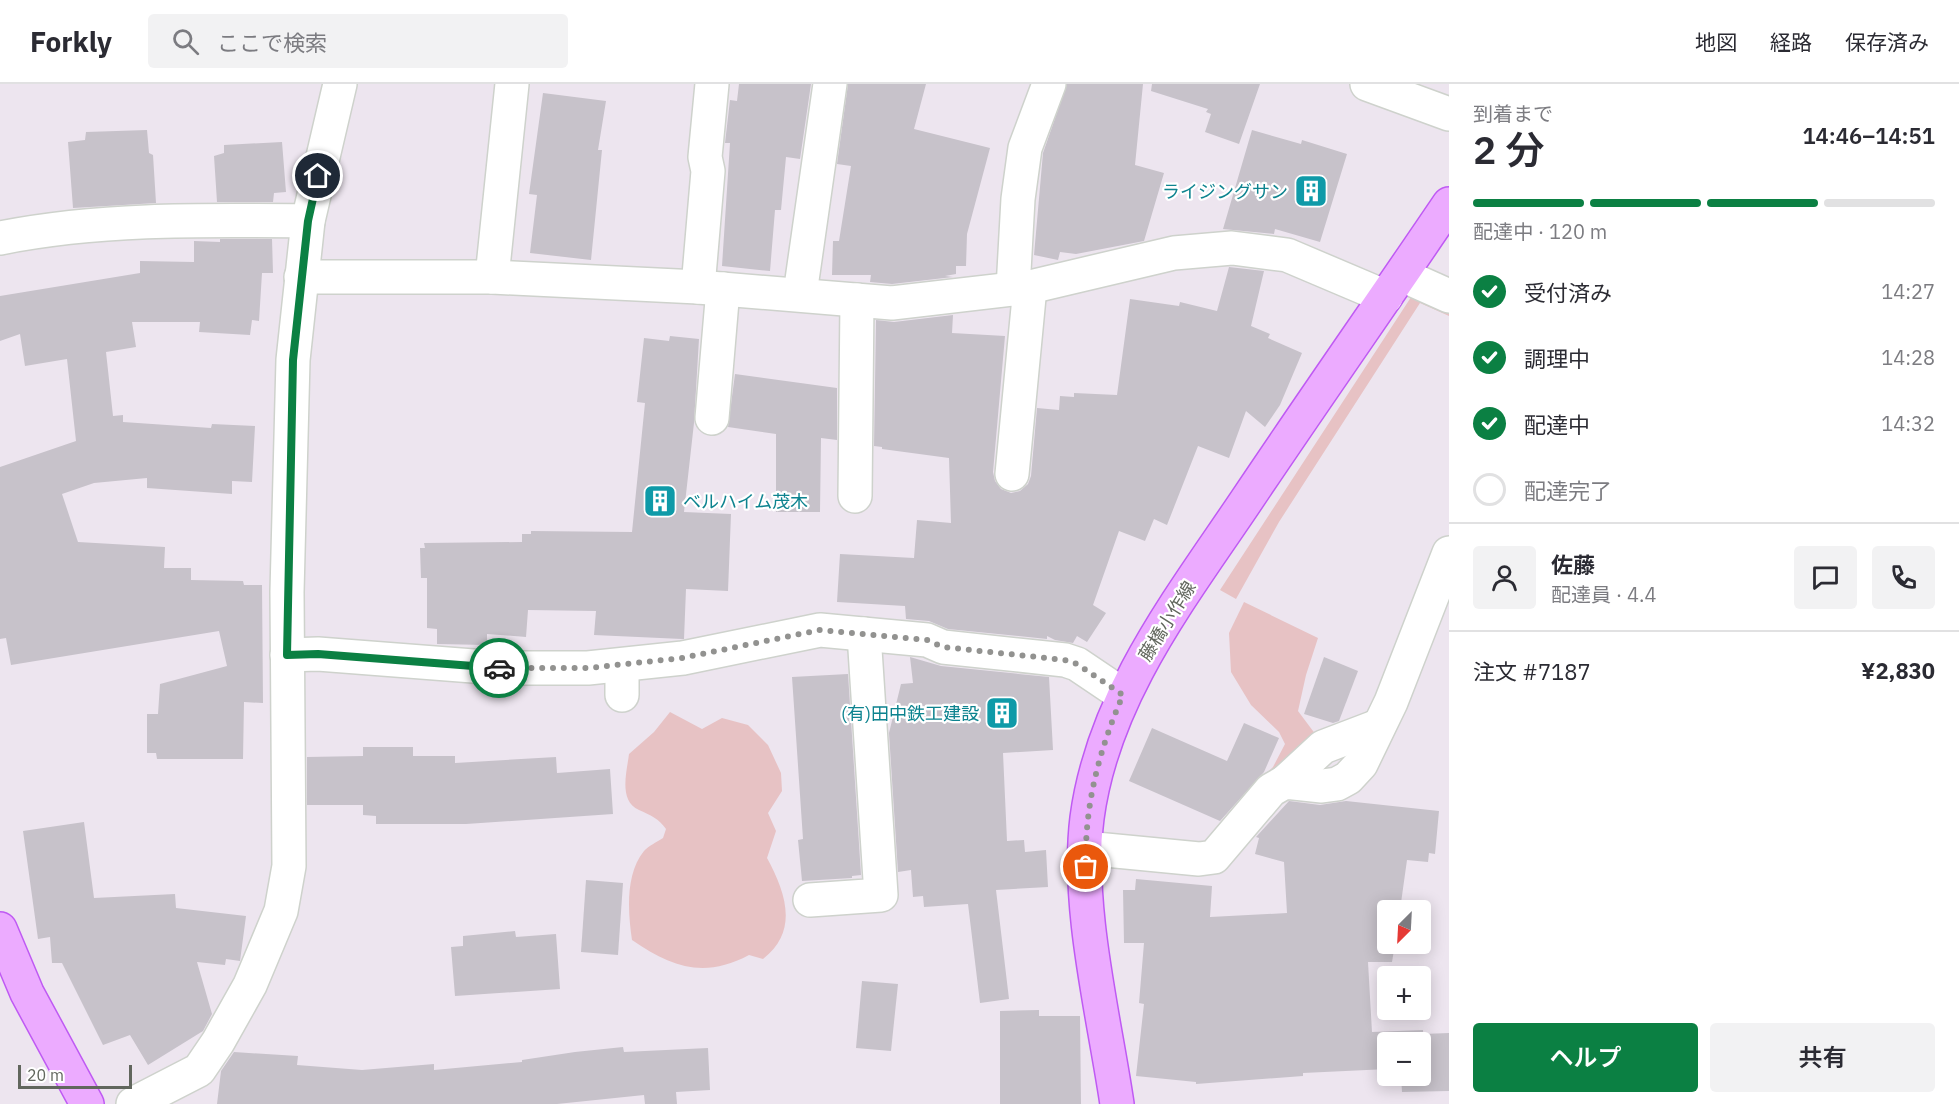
<!DOCTYPE html>
<html lang="ja">
<meta charset="utf-8">
<style>
:root{--surface:#fff;--page:#f2f2f3;--text:#2b2b33;--muted:#7c7c81;--line:#e1e1e2;--accent:#0b8043}
body{margin:0;font-family:"IBM Plex Sans","Noto Sans JP",sans-serif;background:var(--page);color:var(--text);height:100vh;display:flex;flex-direction:column;font-size:22px;white-space:nowrap}
*{box-sizing:border-box;margin:0}
p{font-size:20px;color:var(--muted)}
.icon{flex:none;width:33px;height:33px;fill:none;stroke:currentColor;stroke-width:2;stroke-linecap:round;stroke-linejoin:round}
.map{position:relative;flex:1;overflow:hidden}
.side{display:flex;flex-direction:column;background:var(--surface);width:510px}
.side>*{flex:none}
.needle{width:39px;rotate:204deg}
.buttons{position:absolute;left:1377px;top:816px;display:grid;gap:12px}
.buttons a{display:grid;place-items:center;width:54px;height:54px;border-radius:6px;background:var(--surface);box-shadow:0 3px 15px #0003;font-size:30px}
.scale{position:absolute;left:18px;bottom:15px;width:114px;box-sizing:border-box;padding-left:6px;border:3px solid #61665d;border-top:0;font-size:16px;line-height:21px;white-space:nowrap;color:#61665d;-webkit-text-stroke:4px #fff;paint-order:stroke}
.pin{position:absolute;display:grid;place-items:center;width:51px;height:51px;color:#fff;margin:-26px;border:3px solid #fff;border-radius:50%;box-shadow:0 2px 6px #0007}
.courier{position:absolute;display:grid;place-items:center;width:60px;height:60px;margin:-30px;border:4px solid #0b8043;border-radius:50%;background:#fff;color:#222;box-shadow:0 2px 8px #0007}
.overview em{font-style:normal;font-weight:600}
.overview div{display:flex;flex-direction:column-reverse}
.overview{display:flex;align-items:center;justify-content:space-between;height:102px;padding:0 24px}
h1{font-size:39px;font-weight:600;line-height:45px}
.bar{display:grid;grid-template-columns:repeat(4,1fr);gap:9px 6px;align-content:center;height:72px;padding:0 24px}
.bar i{height:8px;border-radius:4px;background:var(--line)}
.bar .on{background:var(--accent)}
.bar p{grid-column:span 4}
.line{display:flex;align-items:center;gap:15px;padding:0 24px;border-top:2px solid var(--line)}
.line div{flex:1}
.round{display:grid;place-items:center;flex:none;width:63px;height:63px;border-radius:6px;background:var(--page)}
ol{padding:0 24px;list-style:none}
li{display:flex;align-items:center;gap:18px;height:66px}
li p{margin-inline-start:auto}
li .icon{padding:6px;border-radius:50%;background:var(--accent);color:#fff;stroke-width:4}
li:last-child{color:var(--muted)}
li i{width:33px;height:33px;border:3px solid var(--line);border-radius:50%}
.cta{display:flex;gap:12px;margin-top:auto;padding:12px 24px}
.cta a{flex:1;height:69px;border-radius:6px;background:var(--accent);color:#fff;font-size:24px;font-weight:600;line-height:69px;text-align:center}
.cta a+a{background:var(--page);color:var(--text)}
header{display:flex;align-items:center;gap:36px;box-sizing:border-box;height:84px;padding:0 30px;background:var(--surface);border-bottom:2px solid var(--line)}
header strong{font-size:28px}
nav{display:flex;gap:33px;margin-inline-start:auto;font-size:21px}
.search{width:420px;height:54px;background:var(--page);display:flex;align-items:center;gap:15px;box-sizing:border-box;padding:0 21px;border-radius:6px;color:var(--muted);font-size:22px}
main{display:flex;flex:1;min-height:0}
.map>svg:first-child{display:block}
</style>
<header>
<strong>Forkly</strong>
<div class="search"><svg class="icon" aria-label="search" viewBox="0 0 24 24"><circle cx="10" cy="10" r="6"/><path d="M15 15l6 6"/></svg>ここで検索</div>
<nav><a>地図</a><a>経路</a><a>保存済み</a></nav>
</header>
<main>
<div class="map">
<svg width="1449" height="1020" viewBox="0 0 1449 1020">
<rect width="100%" height="100%" fill="#ede5ef"/>
<!-- green -->
<g fill="#e7c2c4">
<polygon points="1417,204 1449,219 1449,232 1420,219 1279,438 1236,515 1220,506"/>
<polygon points="1244,518 1318,554 1306,591 1298,627 1319,655 1267,697 1266,690 1273,683 1285,660 1279,648 1251,621 1231,588 1229,549"/>
<path d="M670,628L702,645L722,634L748,641L768,661L781,689L782,707L768,729L776,747L767,774C786,809 799,847 763,875L749,871C704,895 671,883 632,856C628,829 625,790 644,767C648,762 657,758 663,754L666,745C658,734 652,732 639,726C618,717 627,687 629,670L654,648Z"/>
</g>
<!-- building -->
<g fill="#c7c2ca">
<polygon points="739,0 811,0 800,75 786,73 781,126 775,126 770,187 722,182 730,59 725,59 730,16 737,17"/>
<polygon points="848,0 926,0 914,45 990,64 967,150 966,182 956,182 956,190 945,192 953,193 892,200 870,198 871,191 832,191 833,157 839,157 851,82 837,80"/>
<polygon points="1067,0 1143,0 1135,81 1164,89 1144,157 1076,170 1060,168 1058,176 1034,171 1043,69"/>
<polygon points="1152,0 1260,0 1239,60 1205,48 1211,30 1206,28 1208,25 1151,7"/>
<polygon points="543,9 606,17 598,66 602,66 591,176 530,169 537,111 529,110"/>
<polygon points="147,46 149,69 153,71 156,119 73,124 68,58 85,56 86,48"/>
<polygon points="1252,46 1301,60 1302,56 1347,70 1320,158 1275,145 1274,150 1223,145"/>
<polygon points="282,58 286,108 274,109 273,118 217,118 214,72 224,69 224,61"/>
<polygon points="220,155 272,155 273,189 262,189 259,237 252,236 250,251 199,248 200,238 132,238 136,263 106,268 113,332 123,331 123,338 211,344 212,340 255,342 252,398 232,397 232,410 147,404 147,394 94,399 62,410 78,458 165,463 164,484 191,484 191,496 243,497 244,501 262,501 263,619 244,618 243,675 157,675 156,669 147,669 147,630 158,630 160,600 227,582 219,547 11,581 6,554 0,555 0,383 76,357 67,275 25,282 20,250 0,257 0,212 140,189 140,177 194,178 194,157 220,158"/>
<polygon points="1229,183 1264,187 1251,242 1270,250 1268,254 1302,269 1280,321 1265,343 1246,327 1229,374 1198,362 1167,441 1154,435 1145,457 1119,447 1093,521 1106,529 1087,558 1077,552 1073,559 1055,556 1047,552 1047,555 948,545 929,537 906,535 905,522 837,518 840,470 914,474 917,436 951,439 949,374 882,365 882,363 874,362 876,236 894,238 953,231 952,249 1005,252 993,388 995,397 1001,405 1011,409 1020,407 1028,400 1031,392 1037,324 1059,326 1060,312 1074,313 1074,309 1117,311 1130,215 1179,222 1180,218 1217,227"/>
<polygon points="670,252 699,255 694,339 684,428 731,430 728,507 686,505 684,555 682,555 594,551 596,527 528,526 526,553 487,550 487,561 437,560 437,545 427,544 427,494 421,494 420,464 425,464 424,459 522,458 522,450 531,450 531,447 632,448 645,319 637,318 644,254 669,257"/>
<polygon points="735,290 837,304 837,356 821,354 820,428 776,428 776,350 728,343"/>
<polygon points="910,573 941,582 1049,593 1053,666 1003,669 1007,757 1024,756 1025,768 1046,766 1048,803 996,806 1009,915 980,919 968,820 924,823 923,812 913,813 911,786 898,788 889,649 901,600 913,599"/>
<polygon points="1324,573 1358,587 1339,637 1333,639 1304,630"/>
<polygon points="848,590 861,791 852,792 852,794 802,797 798,756 803,755 792,593"/>
<polygon points="1244,639 1279,654 1264,688 1220,737 1129,697 1152,644 1227,677"/>
<polygon points="363,663 413,663 413,672 455,672 455,679 556,673 557,689 610,685 613,730 466,740 376,740 376,732 363,731 363,721 307,721 307,673 363,672"/>
<polygon points="1289,717 1320,721 1346,717 1439,727 1435,770 1429,769 1428,778 1407,776 1400,826 1388,826 1388,860 1395,860 1392,878 1368,878 1372,948 1423,946 1423,950 1449,949 1449,1007 1402,1008 1401,992 1420,992 1420,958 1388,958 1388,985 1303,989 1303,992 1196,1000 1196,998 1136,992 1144,920 1139,919 1144,859 1124,859 1123,806 1135,806 1136,795 1212,802 1210,833 1287,829 1284,778 1255,770 1259,754 1256,753"/>
<polygon points="84,738 94,814 175,810 176,824 246,832 240,877 226,875 225,881 197,878 212,930 203,947 148,981 130,951 103,961 62,879 52,879 50,853 38,855 23,747"/>
<polygon points="586,796 623,799 618,871 581,868"/>
<polygon points="515,847 516,853 556,850 560,905 455,912 451,863 463,862 463,852"/>
<polygon points="862,897 898,900 891,967 856,964"/>
<polygon points="1039,926 1039,932 1080,932 1081,1020 1000,1020 1000,927"/>
<polygon points="623,963 624,968 708,964 710,1006 676,1008 677,1020 645,1020 644,1011 557,1020 217,1020 221,987 234,968 298,972 297,981 362,986 434,980 434,986 522,978 522,976 575,968"/>
</g>
<g fill="none" stroke-linecap="round" stroke-linejoin="round">
<!-- minor casing -->
<g stroke="#ced2cc" stroke-width="36">
<g id="minor">
<polyline points="1367,0 1449,30"/>
<path d="M0,154C101,134 205,136 308,137"/>
<polyline points="1402,191 1449,212"/>
<polyline points="301,193 492,193 698,203 892,219 1030,203 1174,169 1232,164 1287,171 1386,213"/>
<polyline points="492,193 512,0"/>
<polyline points="698,203 708,87 705,73 712,0"/>
<polyline points="1013,205 1018,115 1025,64 1049,0"/>
<polyline points="800,210 830,0"/>
<polyline points="712,334 723,205"/>
<polyline points="1012,390 1030,203"/>
<polyline points="855,412 857,216"/>
<polyline points="287,571 318,570 499,584 588,584 683,574 820,546 927,556 943,563 1065,576 1077,580 1123,611"/>
<polyline points="622,581 622,611"/>
<polyline points="1285,698 1323,663 1378,642"/>
<polyline points="1085,764 1199,775 1214,773 1271,706 1285,698 1322,702 1337,700 1348,694 1361,680 1391,618 1449,469"/>
<polyline points="810,816 881,811 864,550"/>
<polyline points="133,1020 199,986 218,958 250,901 281,827 289,782 287,508 293,276 308,137 340,0"/>
</g>
</g>
<!-- major casing -->
<g stroke="#bf5af3" stroke-width="36">
<g id="major">
<polyline points="0,845 27,909 87,1020"/>
<path d="M1117,1020C1104,932 1076,822 1087,734C1103,613 1180,515 1246,417C1313,317 1382,219 1449,120"/>
</g>
</g>
<!-- minor -->
<use href="#minor" stroke="#fff" stroke-width="33"/>
<!-- major -->
<use href="#major" stroke="#ecabff" stroke-width="33"/>
</g>
<g fill="none" stroke-linecap="round" stroke-linejoin="round">
<!-- done -->
<path stroke="#929290" stroke-width="6" stroke-dasharray="0 10.8" d="M499,584H588L682,574L820,546L927,556L943,563L1065,576L1077,580L1123,611C1099,666 1084,723 1086,783"/>
<!-- route -->
<polyline stroke="#0b8043" stroke-width="8" points="318,92 308,137 293,276 287,571 318,570 499,584"/>
</g>
<!-- icons -->
<defs>
<g id="building-square" transform="scale(1.725)"><rect x="-9" y="-9" width="18" height="18" rx="4" fill="#0f9aa8" stroke="#fff"/><path d="M-4-6H4V6H1V3H-1V6H-4ZM-2.5-4.3h1.7v1.8h-1.7ZM.8-4.3h1.7v1.8H.8ZM-2.5-1h1.7V.8h-1.7ZM.8-1h1.7V.8H.8Z" fill="#fff"/></g>
</defs>
<g fill-rule="evenodd">
<use href="#building-square" x="1311" y="107"/>
<use href="#building-square" x="660" y="417"/>
<use href="#building-square" x="1002" y="629"/>
</g>
<g text-anchor="middle" dominant-baseline="central" stroke-width="4.5" stroke-linejoin="round" paint-order="stroke">
<!-- culture labels -->
<g font-size="18" fill="#0d838f" stroke="#fff" text-anchor="end">
<text x="1288" y="107">ライジングサン</text>
<text x="683" y="417" text-anchor="start">ベルハイム茂木</text>
<text x="979" y="629">(有)田中鉄工建設</text>
</g>
<!-- street labels -->
<g font-size="18" fill="#61665d" stroke="#fff">
<text transform="translate(1167 537) rotate(-58)">藤橋小作線</text>
</g>
</g>
</svg>
<div class="buttons">
<a><svg class="needle" viewBox="-14 -14 28 28"><path d="M0-13l5 13h-10z" fill="#e53935"/><path d="M0 13l5-13h-10z" fill="#7c7c81"/></svg></a>
<a>+</a>
<a>−</a>
</div>
<div class="scale">20 m</div>
<div class="pin" style="left:1086px;top:783px;background:#ea580c"><svg class="icon" aria-label="bag" viewBox="0 0 24 24"><path d="M5 8h14l-1 12H6zM9 8a3 3 0 0 1 6 0"/></svg></div>
<div class="pin" style="left:318px;top:92px;background:#1f2937"><svg class="icon" aria-label="home" viewBox="0 0 24 24"><path d="M3 11l9-7 9 7M6 9v11h12V9"/></svg></div>
<div class="courier" style="left:499px;top:584px"><svg class="icon" aria-label="car" viewBox="0 0 24 24"><path d="M5 17H2v-5l4-1 3-4h7l3 4 3 1v5h-3M9 17h6M6 11h13"/><circle cx="7" cy="17" r="2"/><circle cx="17" cy="17" r="2"/></svg></div>
</div>
<section class="side">
<div class="overview"><div><h1>2 分</h1><p>到着まで</p></div><em>14:46–14:51</em></div>
<div class="bar"><i class="on"></i><i class="on"></i><i class="on"></i><i></i><p>配達中 · 120 m</p></div>
<ol>
<li><svg class="icon" aria-label="check" viewBox="0 0 24 24"><path d="M5 12l5 5 9-10"/></svg>受付済み<p>14:27</p></li>
<li><svg class="icon" aria-label="check" viewBox="0 0 24 24"><path d="M5 12l5 5 9-10"/></svg>調理中<p>14:28</p></li>
<li><svg class="icon" aria-label="check" viewBox="0 0 24 24"><path d="M5 12l5 5 9-10"/></svg>配達中<p>14:32</p></li>
<li><i></i>配達完了</li>
</ol>
<div class="line" style="height:108px"><a class="round"><svg class="icon" aria-label="person" viewBox="0 0 24 24"><circle cx="12" cy="8" r="4"/><path d="M4 21q1-7 8-7t8 7"/></svg></a><div><b>佐藤</b><p>配達員 · 4.4</p></div><a class="round"><svg class="icon" aria-label="chat" viewBox="0 0 24 24"><path d="M4 5h16v11H9l-5 4z"/></svg></a><a class="round"><svg class="icon" aria-label="phone" viewBox="0 0 24 24"><path d="M5 4h4l2 5-3 2q2 4 5 5l2-3 5 2v4C11 20 4 13 5 4z"/></svg></a></div>
<div class="line" style="height:78px"><div>注文 #7187</div><b>¥2,830</b></div>
<div class="cta"><a>ヘルプ</a><a>共有</a></div>
</section>
</main>
